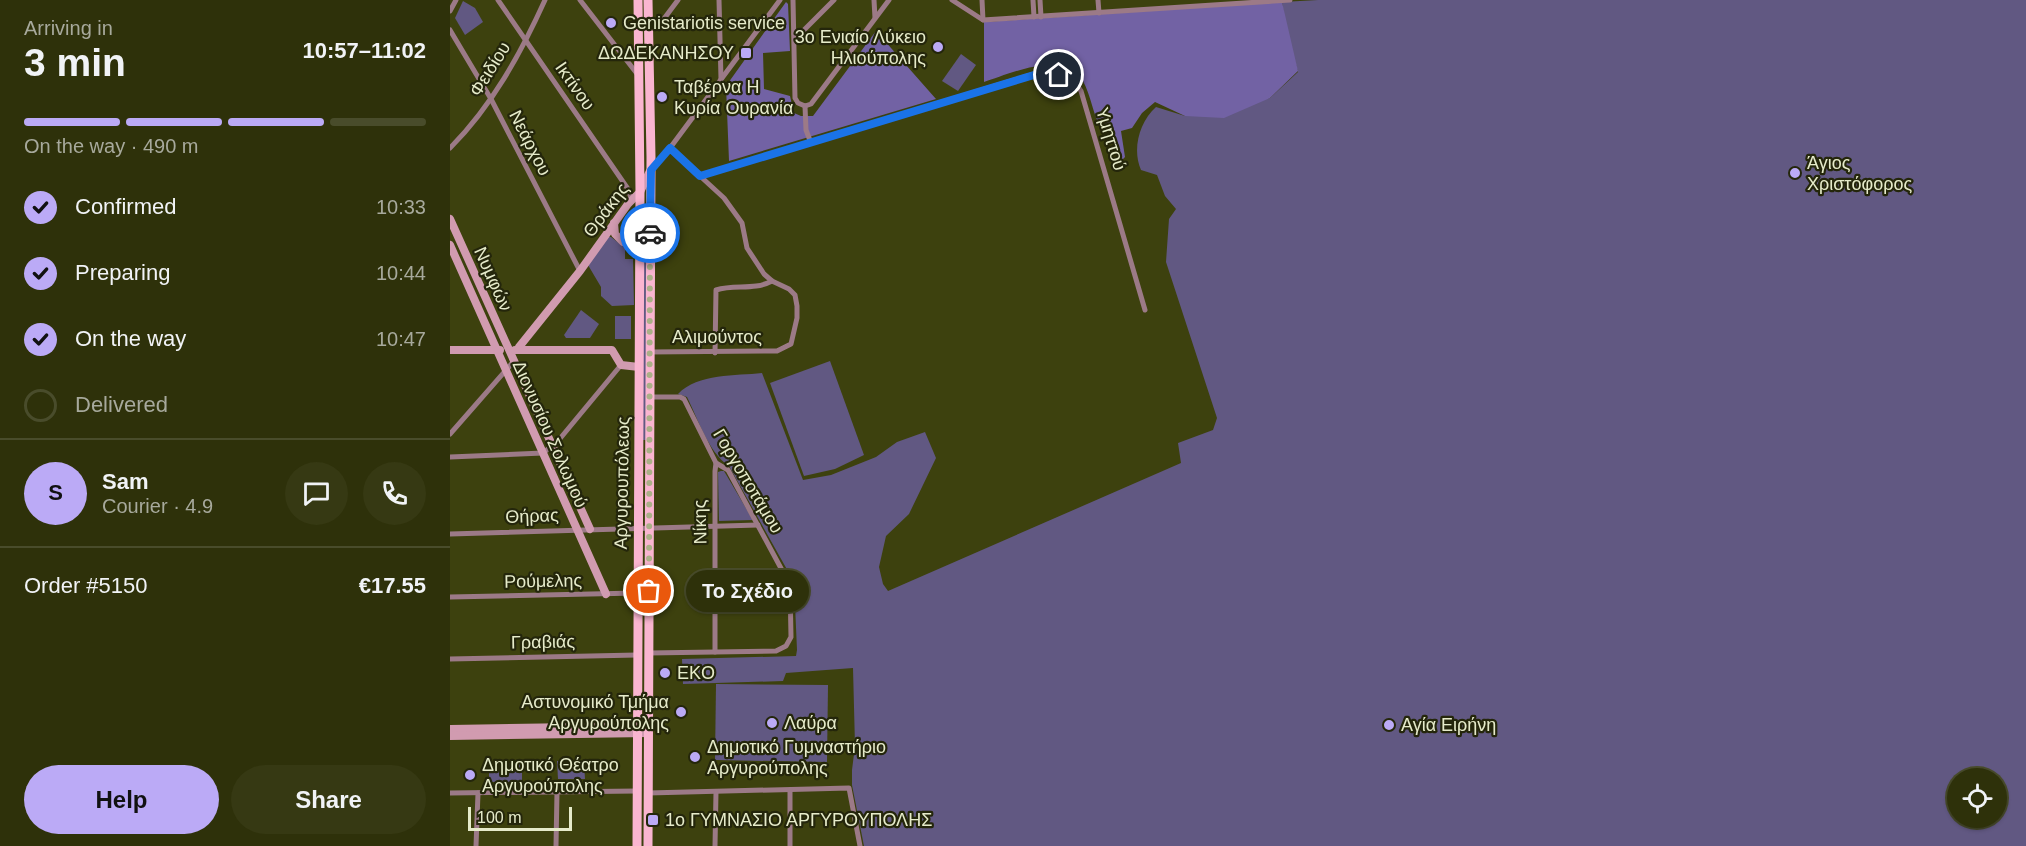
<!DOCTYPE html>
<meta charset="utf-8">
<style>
:root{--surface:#2e310a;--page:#363913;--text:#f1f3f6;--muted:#a7a99c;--line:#494c2b;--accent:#bbaaf6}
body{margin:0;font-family:Arial,sans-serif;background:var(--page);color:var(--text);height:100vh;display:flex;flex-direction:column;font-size:22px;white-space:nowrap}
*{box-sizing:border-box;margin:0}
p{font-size:20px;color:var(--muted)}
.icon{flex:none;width:33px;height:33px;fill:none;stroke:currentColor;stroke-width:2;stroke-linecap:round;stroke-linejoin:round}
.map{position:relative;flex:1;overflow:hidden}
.panel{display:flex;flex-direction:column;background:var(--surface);width:450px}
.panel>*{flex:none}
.buttons{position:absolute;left:1497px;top:768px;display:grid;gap:12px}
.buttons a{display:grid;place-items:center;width:60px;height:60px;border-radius:50%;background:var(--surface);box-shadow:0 2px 4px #0004,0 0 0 2px var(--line);font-size:30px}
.scale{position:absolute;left:18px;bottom:15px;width:104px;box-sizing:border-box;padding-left:6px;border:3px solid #e6ebca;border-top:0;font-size:16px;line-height:21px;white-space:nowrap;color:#e6ebca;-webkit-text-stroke:4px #24260b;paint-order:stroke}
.pin{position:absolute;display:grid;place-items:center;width:51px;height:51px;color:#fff;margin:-26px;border:3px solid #fff;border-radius:50%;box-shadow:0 2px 6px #0007}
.courier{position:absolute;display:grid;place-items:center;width:60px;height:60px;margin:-30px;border:4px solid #1a73e8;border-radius:50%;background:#fff;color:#222;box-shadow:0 2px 8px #0007}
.bubble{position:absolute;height:42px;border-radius:21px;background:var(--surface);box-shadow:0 2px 4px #0004,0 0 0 2px var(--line);font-size:20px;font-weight:800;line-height:42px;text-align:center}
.overview em{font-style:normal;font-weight:800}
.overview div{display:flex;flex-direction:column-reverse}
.overview{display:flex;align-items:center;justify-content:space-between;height:102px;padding:0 24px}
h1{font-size:39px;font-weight:800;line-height:45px}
.bar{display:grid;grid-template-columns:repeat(4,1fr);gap:9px 6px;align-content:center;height:72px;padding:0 24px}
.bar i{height:8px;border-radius:4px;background:var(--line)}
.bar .active{background:var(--accent)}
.bar p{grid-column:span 4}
.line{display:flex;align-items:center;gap:15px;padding:0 24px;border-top:2px solid var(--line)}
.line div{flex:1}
.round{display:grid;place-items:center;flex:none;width:63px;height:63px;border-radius:32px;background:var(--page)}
ol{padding:0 24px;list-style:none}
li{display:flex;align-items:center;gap:18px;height:66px}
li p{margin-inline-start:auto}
li .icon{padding:6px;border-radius:50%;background:var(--accent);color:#111;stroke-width:4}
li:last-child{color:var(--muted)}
li i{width:33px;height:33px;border:3px solid var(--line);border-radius:50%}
.cta{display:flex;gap:12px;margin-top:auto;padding:12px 24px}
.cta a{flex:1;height:69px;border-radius:36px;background:var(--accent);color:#111;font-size:24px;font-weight:800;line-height:69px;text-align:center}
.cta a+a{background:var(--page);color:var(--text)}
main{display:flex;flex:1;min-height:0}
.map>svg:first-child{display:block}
</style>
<main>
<section class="panel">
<div class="overview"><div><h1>3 min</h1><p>Arriving in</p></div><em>10:57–11:02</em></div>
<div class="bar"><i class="active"></i><i class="active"></i><i class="active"></i><i></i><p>On the way · 490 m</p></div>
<ol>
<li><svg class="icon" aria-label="check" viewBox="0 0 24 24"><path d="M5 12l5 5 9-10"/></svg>Confirmed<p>10:33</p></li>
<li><svg class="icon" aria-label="check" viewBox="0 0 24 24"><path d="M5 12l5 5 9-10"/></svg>Preparing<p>10:44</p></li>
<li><svg class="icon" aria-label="check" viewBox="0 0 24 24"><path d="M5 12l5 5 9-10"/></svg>On the way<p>10:47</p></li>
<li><i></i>Delivered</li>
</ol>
<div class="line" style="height:108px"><b class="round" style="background:var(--accent);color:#111">S</b><div><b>Sam</b><p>Courier · 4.9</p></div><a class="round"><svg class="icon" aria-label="chat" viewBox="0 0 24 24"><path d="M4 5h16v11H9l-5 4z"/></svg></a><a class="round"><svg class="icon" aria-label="phone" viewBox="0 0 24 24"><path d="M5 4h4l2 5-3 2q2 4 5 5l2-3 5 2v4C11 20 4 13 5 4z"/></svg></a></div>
<div class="line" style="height:78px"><div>Order #5150</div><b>€17.55</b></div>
<div class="cta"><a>Help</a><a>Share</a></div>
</section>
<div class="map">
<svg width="1576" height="846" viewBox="0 0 1576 846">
<rect width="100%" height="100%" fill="#3d410e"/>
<!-- green -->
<g fill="#615882" fill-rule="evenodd">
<path d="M868,0H1576V846H414L402,785V770L405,746L403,668L336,673L333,681L233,684L232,659L346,656L347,650L344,582L279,466C258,452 248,419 237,397L228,394C248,373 286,376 312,373L353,480L381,475L426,457L447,442L475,432L486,458L459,514L436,536L429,567L433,584L438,591L731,463L728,443L763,430L767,418L716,262L719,219L726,209L715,196L707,175L691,170C682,150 689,122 706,107L735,116L820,98L848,72L836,28L832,2ZM1508,778H1546V818H1508Z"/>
<polygon points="13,1 25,8 33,22 15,35 5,18"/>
<polygon points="511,54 526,65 508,91 492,81"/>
<polygon points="193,235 195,235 197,250 196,440 193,440"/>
<polygon points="157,237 161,237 170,244 175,246 175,259 183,259 184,305 162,306 151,296 151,287 138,265"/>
<polygon points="131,310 149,324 140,338 116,338 114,335"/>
<rect x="165" y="316" width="16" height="23"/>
<polygon points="380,361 414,455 385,469 354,476 320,383"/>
<polygon points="271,471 274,471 303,520 269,521 268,472"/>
<polygon points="266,684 378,685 377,762 265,760"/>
<polygon points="107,761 134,761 135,779 108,779"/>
<rect x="39" y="763" width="33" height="19"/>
</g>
<!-- forest -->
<g fill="#7262a4">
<polygon points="336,2 338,4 340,51 313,53 314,89 340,96 344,113 351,116 363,116 426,31 486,99 279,161 276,86"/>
<path d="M832,2L848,71L820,98L774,118L735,116L705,102L692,113L682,128L671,131L675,157L672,160C669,154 667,148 663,143C660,138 654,135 651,129C643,114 641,96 633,81C616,48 559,74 534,82V22Z"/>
</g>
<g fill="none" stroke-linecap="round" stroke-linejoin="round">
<!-- street -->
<g stroke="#9c7a87" stroke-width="5">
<polyline points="48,0 178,189 181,198 179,203"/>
<polyline points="130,0 188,75"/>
<polyline points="269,0 271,79"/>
<polyline points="343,0 345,98 348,103 355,106"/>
<polyline points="424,0 425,18"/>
<polyline points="502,0 533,20 840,0"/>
<polyline points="532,0 533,20"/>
<polyline points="583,0 584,17"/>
<polyline points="590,0 591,17"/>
<polyline points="648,0 649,13"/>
<polyline points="0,11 6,0"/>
<polyline points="199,23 213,20 228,0"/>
<polyline points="0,30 41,99 130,271"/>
<polyline points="344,34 353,31 384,0"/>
<polyline points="355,106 361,104 439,0"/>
<polyline points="355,106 356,130 361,143"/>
<path d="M0,148C42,106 71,53 95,0"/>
<path d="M220,148L250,176L584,74C602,73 621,73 631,91L695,310"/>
<polyline points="202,168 220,148 330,0"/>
<polyline points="199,352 327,351 341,344 347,318 347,306 345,295 339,289 322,281 314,274 297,248 292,223 274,198 250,176"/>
<path d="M265,353L266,290C286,284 303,291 322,281"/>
<polyline points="0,434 64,361"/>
<polyline points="0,457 93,453 108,441 171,365"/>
<polyline points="0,534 308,525"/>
<polyline points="0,597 187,593"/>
<polyline points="265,652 265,471 266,463"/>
<polyline points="199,653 326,651 336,646 341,637 340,585 278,470 266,463 234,399 230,397 199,397"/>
<polyline points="0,659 187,655"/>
<polyline points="0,793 187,791"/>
<polyline points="198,793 399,788 410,846"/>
<polyline points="26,846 28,793"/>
<polyline points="106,846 107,792"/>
<polyline points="265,846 266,792"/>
<polyline points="340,846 340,790"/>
</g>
<!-- secondary -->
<g stroke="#d19bb0" stroke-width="8">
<polyline points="0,219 140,529"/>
<polyline points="164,223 165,234 173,242 184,241 189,233"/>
<polyline points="0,245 156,594"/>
<polyline points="0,350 50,350"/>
<polyline points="65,350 162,350 171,365 189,367"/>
<polyline points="68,350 69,347 130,271 178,204 190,192 200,171"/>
<polyline points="0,729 193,726"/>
<polyline points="0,736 198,733"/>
</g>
<!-- primary -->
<g stroke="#fab5d0" stroke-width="9">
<polyline points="187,846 190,192 188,0"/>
<polyline points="198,846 201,157 198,0"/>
</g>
</g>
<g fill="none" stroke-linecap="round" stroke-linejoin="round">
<!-- done -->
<polyline stroke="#abb088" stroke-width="6" stroke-dasharray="0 10.8" points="199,591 200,233"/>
<!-- route -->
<polyline stroke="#1a73e8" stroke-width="8" points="200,233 201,170 220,148 250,176 584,75 609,75"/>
</g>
<!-- markers -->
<g fill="#bbaaf6" stroke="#24260b" stroke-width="2">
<circle cx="161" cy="23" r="6"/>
<circle cx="488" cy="47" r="6"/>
<rect x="290" y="47" width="12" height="12" rx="3"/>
<circle cx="212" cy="97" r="6"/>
<circle cx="1345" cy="173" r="6"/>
<circle cx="215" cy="673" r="6"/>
<circle cx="231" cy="712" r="6"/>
<circle cx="322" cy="723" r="6"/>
<circle cx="939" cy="725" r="6"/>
<circle cx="245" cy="757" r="6"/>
<circle cx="20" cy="775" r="6"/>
<rect x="197" y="814" width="12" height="12" rx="3"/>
</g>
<g text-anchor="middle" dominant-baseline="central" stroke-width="4.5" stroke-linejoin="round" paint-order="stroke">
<!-- poi labels -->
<g font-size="18" fill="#e6ebca" stroke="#24260b" text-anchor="start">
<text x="173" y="23">Genistariotis service</text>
<text x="476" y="37" text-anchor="end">3ο Ενιαίο Λύκειο<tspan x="476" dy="21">Ηλιούπολης</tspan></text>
<text x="284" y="53" text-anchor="end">ΔΩΔΕΚΑΝΗΣΟΥ</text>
<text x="224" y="87">Ταβέρνα Η<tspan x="224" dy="21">Κυρία Ουρανία</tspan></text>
<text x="1357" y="163">Άγιος<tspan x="1357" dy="21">Χριστόφορος</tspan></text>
<text x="227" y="673">EKO</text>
<text x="219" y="702" text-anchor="end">Αστυνομικό Τμήμα<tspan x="219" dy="21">Αργυρούπολης</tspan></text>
<text x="334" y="723">Λαύρα</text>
<text x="951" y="725">Αγία Ειρήνη</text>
<text x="257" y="747">Δημοτικό Γυμναστήριο<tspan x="257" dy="21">Αργυρούπολης</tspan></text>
<text x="32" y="765">Δημοτικό Θέατρο<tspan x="32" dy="21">Αργυρούπολης</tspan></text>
<text x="215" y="820">1ο ΓΥΜΝΑΣΙΟ ΑΡΓΥΡΟΥΠΟΛΗΣ</text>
</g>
<!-- street labels -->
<g font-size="18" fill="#e6ebca" stroke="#24260b">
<text transform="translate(40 69) rotate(-58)">Φειδίου</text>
<text transform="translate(125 86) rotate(55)">Ικτίνου</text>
<text transform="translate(661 139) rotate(73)">Υμηττού</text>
<text transform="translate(80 143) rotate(63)">Νεάρχου</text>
<text transform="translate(156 210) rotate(-53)">Θράκης</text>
<text transform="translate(43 279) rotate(66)">Νυμφών</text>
<text x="267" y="337">Αλιμούντος</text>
<text transform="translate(100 434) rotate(66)">Διονυσίου Σολωμού</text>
<text transform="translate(298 481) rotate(59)">Γοργοποτάμου</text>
<text transform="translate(172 483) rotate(-89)">Αργυρουπόλεως</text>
<text transform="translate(82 516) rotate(-2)">Θήρας</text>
<text transform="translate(250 522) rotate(-91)">Νίκης</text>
<text transform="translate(93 581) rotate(-1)">Ρούμελης</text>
<text transform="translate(93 642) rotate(-1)">Γραβιάς</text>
</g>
</g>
</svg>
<div class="buttons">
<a><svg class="icon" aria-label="locate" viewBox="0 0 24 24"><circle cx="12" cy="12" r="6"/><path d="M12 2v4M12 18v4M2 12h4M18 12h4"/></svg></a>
</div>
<div class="scale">100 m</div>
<div class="pin" style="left:199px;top:591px;background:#ea580c"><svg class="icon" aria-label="bag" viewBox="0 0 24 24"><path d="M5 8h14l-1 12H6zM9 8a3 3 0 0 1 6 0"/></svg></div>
<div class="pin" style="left:609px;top:75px;background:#1f2937"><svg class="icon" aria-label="home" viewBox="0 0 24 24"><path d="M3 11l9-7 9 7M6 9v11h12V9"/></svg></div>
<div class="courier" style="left:200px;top:233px"><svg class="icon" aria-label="car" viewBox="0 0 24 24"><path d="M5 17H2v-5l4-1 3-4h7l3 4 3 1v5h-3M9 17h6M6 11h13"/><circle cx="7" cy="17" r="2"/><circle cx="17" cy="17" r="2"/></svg></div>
<div class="bubble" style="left:236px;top:570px;width:123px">Το Σχέδιο</div>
</div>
</main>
